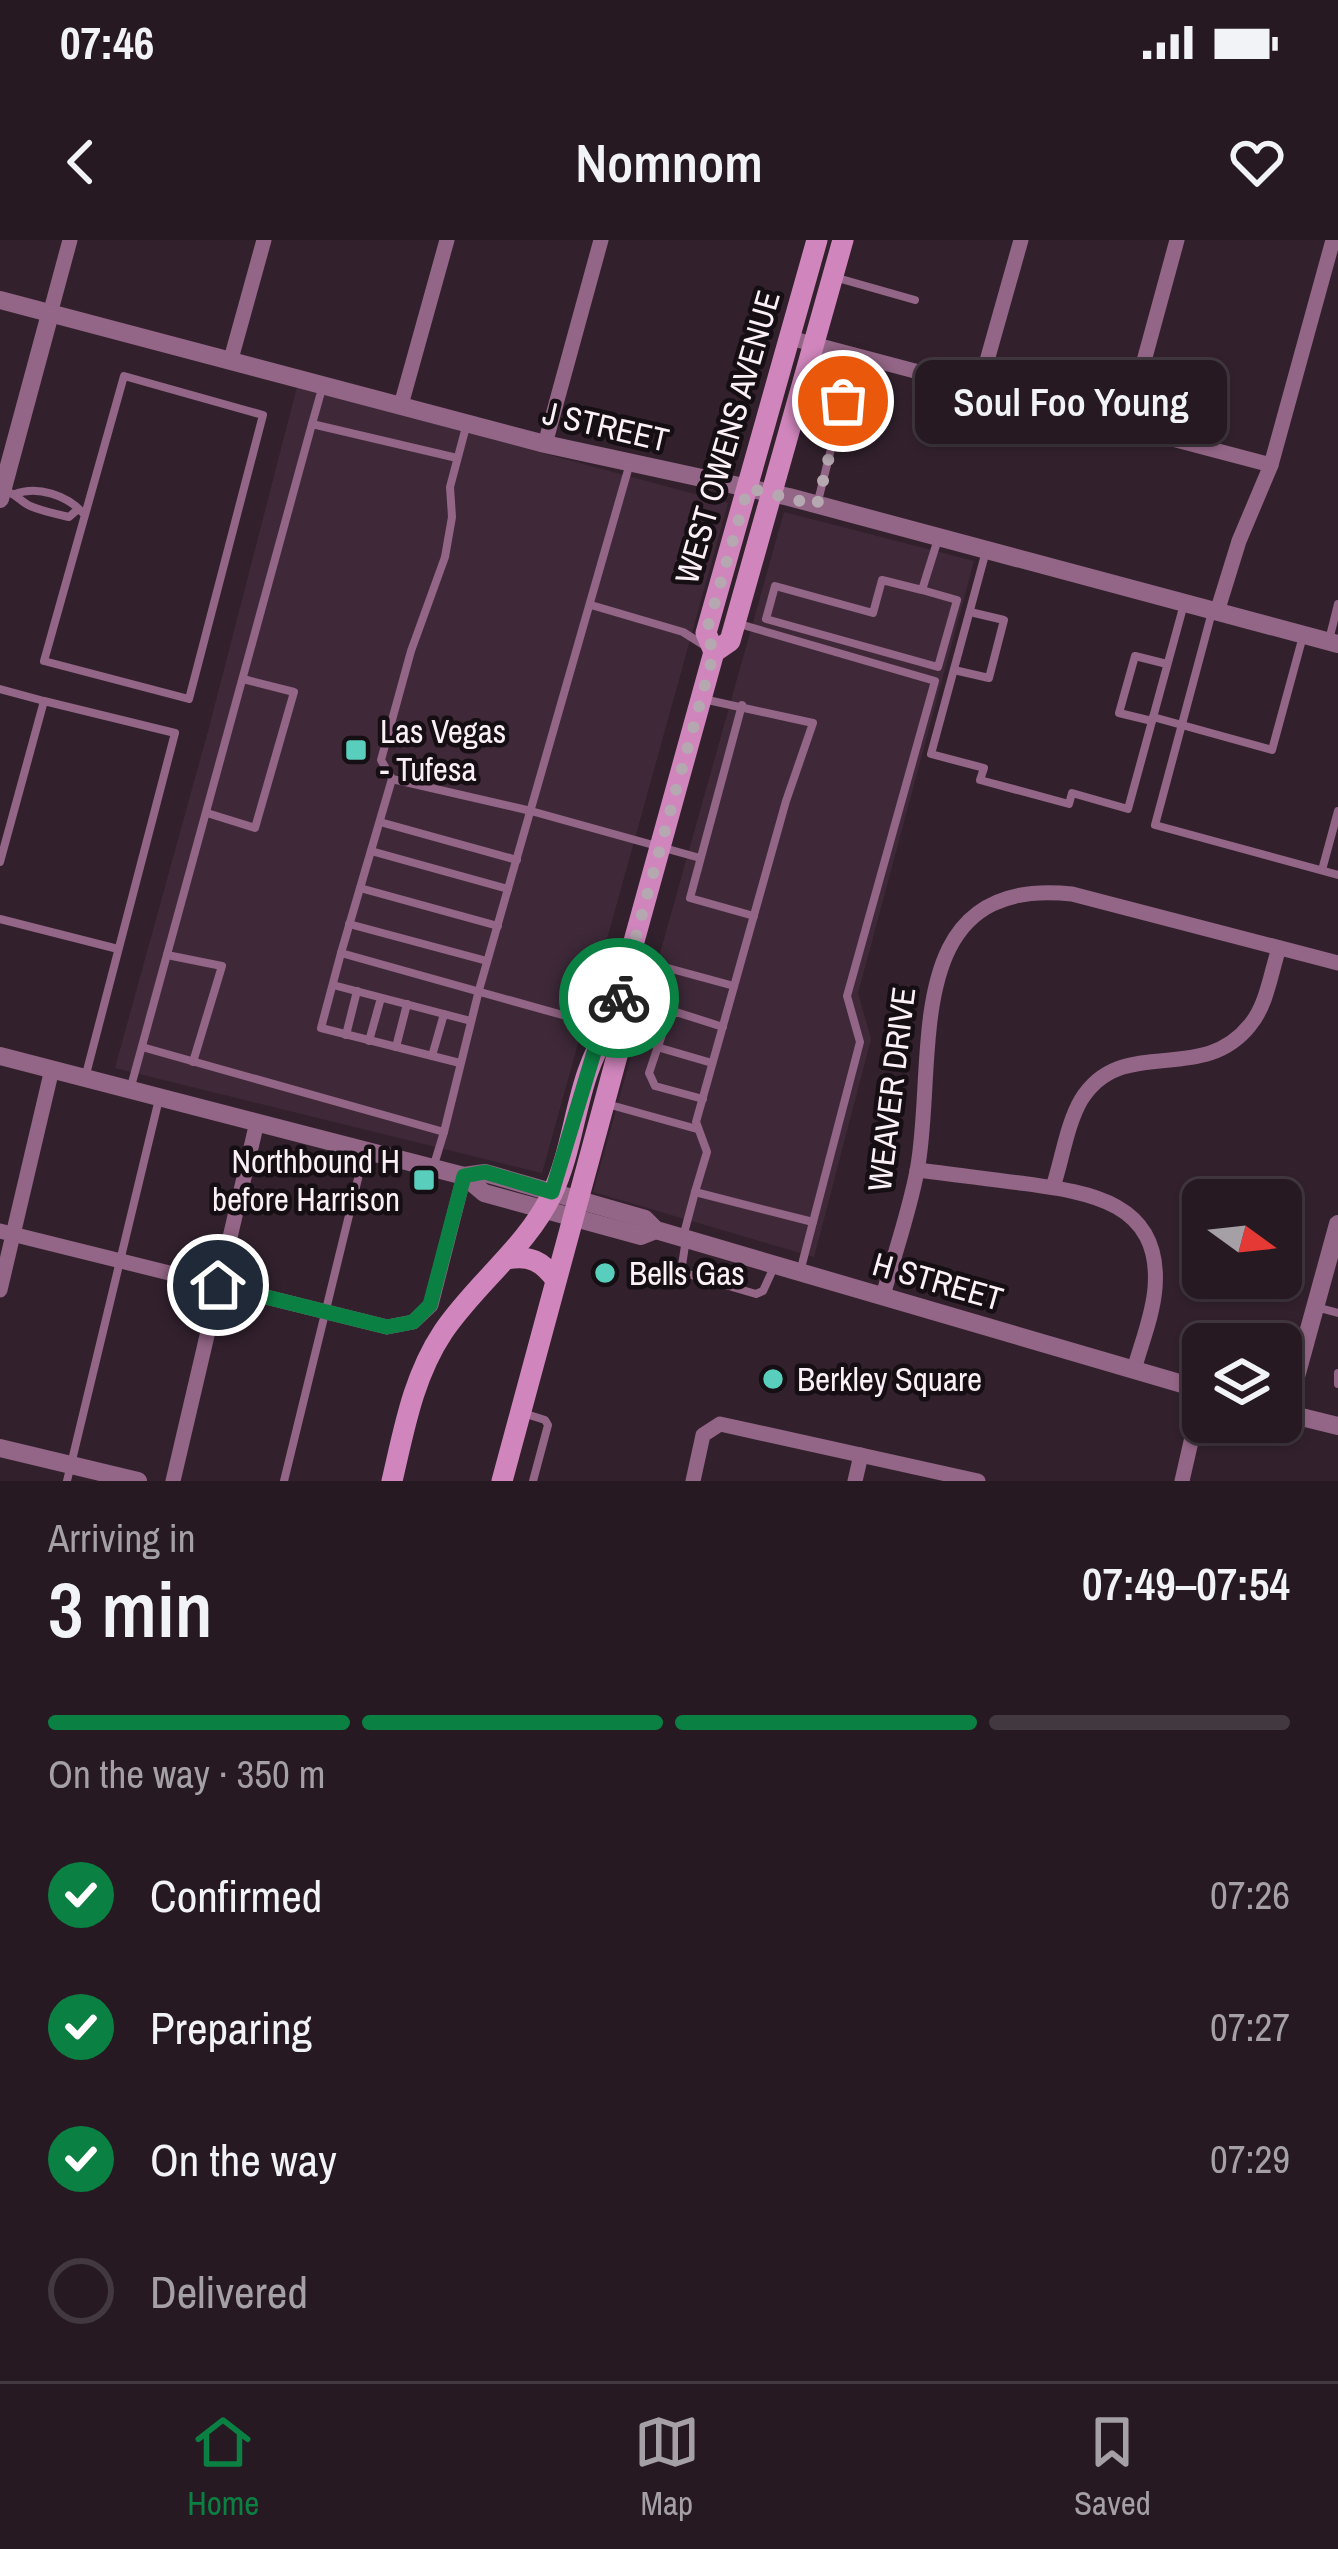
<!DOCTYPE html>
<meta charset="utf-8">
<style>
:root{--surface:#261922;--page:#2e222a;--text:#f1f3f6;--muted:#a4a0a5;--line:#423840;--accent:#0b8043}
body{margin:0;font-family:"Archivo Narrow",sans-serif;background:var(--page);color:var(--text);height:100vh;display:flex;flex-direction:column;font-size:45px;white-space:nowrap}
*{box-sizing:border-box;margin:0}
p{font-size:39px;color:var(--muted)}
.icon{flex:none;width:66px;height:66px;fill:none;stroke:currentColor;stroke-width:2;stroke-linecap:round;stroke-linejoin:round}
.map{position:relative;height:1241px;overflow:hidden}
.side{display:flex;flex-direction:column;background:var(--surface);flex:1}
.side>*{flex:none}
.needle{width:78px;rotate:105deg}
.buttons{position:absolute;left:1182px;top:939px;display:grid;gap:24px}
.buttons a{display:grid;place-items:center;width:120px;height:120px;border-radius:18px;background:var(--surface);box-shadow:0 3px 9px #0004,0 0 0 3px var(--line);font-size:60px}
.pin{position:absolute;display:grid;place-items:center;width:102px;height:102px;color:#fff;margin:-51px;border:6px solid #fff;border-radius:50%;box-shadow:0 3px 12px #0007}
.courier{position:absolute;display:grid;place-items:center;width:120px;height:120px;margin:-60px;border:9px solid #0b8043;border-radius:50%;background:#fff;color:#222;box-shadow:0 3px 15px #0007}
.bubble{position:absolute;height:84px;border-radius:18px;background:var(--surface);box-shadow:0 3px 9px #0004,0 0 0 3px var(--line);font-size:39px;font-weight:600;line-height:84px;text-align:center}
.summary em{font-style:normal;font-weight:600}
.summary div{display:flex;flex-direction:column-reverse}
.summary{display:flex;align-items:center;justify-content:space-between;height:204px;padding:0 48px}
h1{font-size:78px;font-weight:600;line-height:90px}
.bar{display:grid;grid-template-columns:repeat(4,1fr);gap:18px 12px;align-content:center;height:144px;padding:0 48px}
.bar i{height:15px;border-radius:9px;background:var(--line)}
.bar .selected{background:var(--accent)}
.bar p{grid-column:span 4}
ol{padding:0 48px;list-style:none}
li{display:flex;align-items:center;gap:36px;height:132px}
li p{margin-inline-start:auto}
li .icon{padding:12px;border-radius:50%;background:var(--accent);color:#fff;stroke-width:4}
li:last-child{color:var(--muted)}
li i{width:66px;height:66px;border:6px solid var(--line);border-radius:50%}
.status{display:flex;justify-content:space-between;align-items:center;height:84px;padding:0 60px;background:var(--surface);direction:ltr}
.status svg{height:33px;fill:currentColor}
header{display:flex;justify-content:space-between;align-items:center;height:156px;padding:0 48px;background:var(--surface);font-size:54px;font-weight:600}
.menu{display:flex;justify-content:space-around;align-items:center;height:168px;border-top:3px solid var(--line);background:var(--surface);font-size:33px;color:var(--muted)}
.menu a{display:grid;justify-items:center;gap:6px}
.menu .selected{color:var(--accent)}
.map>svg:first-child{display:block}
</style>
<div class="status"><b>07:46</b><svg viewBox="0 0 49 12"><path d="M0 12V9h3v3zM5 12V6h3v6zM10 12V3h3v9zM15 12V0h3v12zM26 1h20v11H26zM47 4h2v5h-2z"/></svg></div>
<header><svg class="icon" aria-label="back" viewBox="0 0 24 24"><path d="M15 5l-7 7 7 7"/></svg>Nomnom<svg class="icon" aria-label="heart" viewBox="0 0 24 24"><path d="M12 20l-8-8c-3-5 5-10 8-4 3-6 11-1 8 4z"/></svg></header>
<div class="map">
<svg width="1338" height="1241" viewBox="0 0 1338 1241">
<rect width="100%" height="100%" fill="#32212d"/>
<!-- built -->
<g fill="#3f2939">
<polygon points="297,147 728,263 542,933 115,828 210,484"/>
<polygon points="784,272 974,321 858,753 871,799 814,1017 593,952"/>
</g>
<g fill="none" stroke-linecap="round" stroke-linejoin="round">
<!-- service -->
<g stroke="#936586" stroke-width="8">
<polyline points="834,37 915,60"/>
<polygon points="124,136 263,175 189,459 44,421"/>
<polyline points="467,183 450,247 452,277 445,317 411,411 381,520 392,539 341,713 609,788"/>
<polyline points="312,184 323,145"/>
<path d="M4,250C16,254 20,261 30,266C42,271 56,274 69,277L77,270"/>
<path d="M15,254C38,245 67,256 82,272"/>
<polyline points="817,265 854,117"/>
<polyline points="986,311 931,514 984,528 980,540 1069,564 1072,553 1128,569 1184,364"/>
<polyline points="922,350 882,340 873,373 775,346 766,379 938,427 957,360 922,350 938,299"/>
<polyline points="591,365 683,392 702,404"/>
<polyline points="1212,372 1155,585 1338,635"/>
<polyline points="1329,400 1338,364"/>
<polyline points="954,430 989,438 1004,380 970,372"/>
<polyline points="0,449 44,461"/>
<polyline points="703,459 813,483 786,561 696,882 707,912 695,952 813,982 860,802 847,756 935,441 736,383"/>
<polyline points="742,465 690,658 754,676"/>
<polyline points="1153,477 1272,510 1303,396"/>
<polyline points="1152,481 1119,473 1135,416 1167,424"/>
<polyline points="392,539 531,571 700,618"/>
<polyline points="207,573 255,588 294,452 243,439"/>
<polyline points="380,582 517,620"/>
<polyline points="371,611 508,649"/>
<polyline points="0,622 44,461 175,493 85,838"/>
<polyline points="1322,630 1338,571"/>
<polyline points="360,648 498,686"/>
<polyline points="0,679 118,709"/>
<polyline points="349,684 487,721"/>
<polyline points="341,713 321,788 460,823"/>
<polyline points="167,715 222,726 193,822"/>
<polyline points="631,718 734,746"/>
<polyline points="333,745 471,781"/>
<polyline points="346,795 357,751"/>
<polyline points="369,801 381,758"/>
<polyline points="142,807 444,892 433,928"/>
<polyline points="396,807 407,764"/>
<polyline points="657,807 712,823"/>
<polyline points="432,816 444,774"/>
<polyline points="130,850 312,184 457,218"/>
<polyline points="703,859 655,846 649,833 669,774 676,772 723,787"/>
<polyline points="607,864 697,889"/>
<polyline points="444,892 479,750 630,223"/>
<polyline points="683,997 695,952"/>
<polyline points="686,999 681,1032 756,1054 763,1051 774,1027"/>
<polyline points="800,1032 813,982"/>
<polyline points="1316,1067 1338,1073"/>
<polyline points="1338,1133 1338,1144"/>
<polyline points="523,1173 545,1180 548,1185 533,1241"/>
<polyline points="67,1241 159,859"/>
<polyline points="284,1241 365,910"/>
</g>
<!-- minor -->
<g stroke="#936586" stroke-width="15">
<polyline points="50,74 70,0"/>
<polyline points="790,98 1271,225"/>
<polyline points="231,119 264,0"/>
<polyline points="979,149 1021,0"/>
<polyline points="401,165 447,0"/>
<polyline points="1126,187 1177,0"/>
<polyline points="545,204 601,0"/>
<polyline points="1217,372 1239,301 1271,225 1333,0"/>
<path d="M917,930C952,934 986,939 1020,943C1086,952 1162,960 1155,1048C1153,1075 1141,1104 1134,1130"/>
<path d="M1053,947C1062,920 1067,884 1081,860C1122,793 1201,847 1250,785C1267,765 1271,732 1279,708"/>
<polyline points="0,991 387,1087 413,1082 431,1065 464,936"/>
<polyline points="0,1050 52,829"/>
<path d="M883,1056C894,1015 909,973 917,931C938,822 896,635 1072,654L1338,723"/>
<polyline points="173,1241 257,882"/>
<polyline points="693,1241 703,1195 720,1184 978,1241"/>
<polyline points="855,1241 861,1215"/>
<polyline points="1182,1241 1203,1149"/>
</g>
<!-- tertiary -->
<g stroke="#936586" stroke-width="18">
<polyline points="0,60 545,204 789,257 1338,404"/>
<polyline points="0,259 50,74"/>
<polyline points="0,816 464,936 485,933 645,979 656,990 1203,1150"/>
<polyline points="464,936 484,953 641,996 656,990"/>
<polyline points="1281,1172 1338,1186"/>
<polyline points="1286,1173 1338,984"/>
<polyline points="0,1208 138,1241"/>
</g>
<!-- secondary -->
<g stroke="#d086bc" stroke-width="21">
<polyline points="714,412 730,401 843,0"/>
<path d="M507,1019C530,1015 542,1021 556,1040"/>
<path d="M392,1241C404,1190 413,1137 443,1092C476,1043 526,1008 552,954C577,901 575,836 610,788L714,412L706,393L817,0"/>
<polyline points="502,1241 617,816 610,788"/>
</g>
</g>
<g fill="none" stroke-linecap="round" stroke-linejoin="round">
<!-- done -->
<polyline stroke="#b5a8b0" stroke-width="12" stroke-dasharray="0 21.6" points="619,758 714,412 706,393 748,248 817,265 843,161"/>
<!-- route -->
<polyline stroke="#0b8043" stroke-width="15" points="218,1045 387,1087 413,1082 430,1065 464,936 485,932 552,952 595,809 610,788 619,758"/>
</g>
<!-- markers -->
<g fill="#5acebd" stroke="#150e13" stroke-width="4.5">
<rect x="344" y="498" width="24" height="24" rx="6"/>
<rect x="412" y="928" width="24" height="24" rx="6"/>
<circle cx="605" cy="1033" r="12"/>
<circle cx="773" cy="1139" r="12"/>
</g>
<g text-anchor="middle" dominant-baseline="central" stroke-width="9" stroke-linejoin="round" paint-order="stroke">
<!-- street labels -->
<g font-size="33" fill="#fbf0f7" stroke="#150e13">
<text transform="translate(606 186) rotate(13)">J STREET</text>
<text transform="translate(727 197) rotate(-74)">WEST OWENS AVENUE</text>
<text transform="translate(891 849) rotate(-83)">WEAVER DRIVE</text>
<text transform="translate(938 1041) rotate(16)">H STREET</text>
</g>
<!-- poi labels -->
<g font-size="33" fill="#fbf0f7" stroke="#150e13" text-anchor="start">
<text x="380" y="491">Las Vegas<tspan x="380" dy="38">- Tufesa</tspan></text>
<text x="400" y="921" text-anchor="end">Northbound H<tspan x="400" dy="38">before Harrison</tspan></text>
<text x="629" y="1033">Bells Gas</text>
<text x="797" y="1139">Berkley Square</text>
</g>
</g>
</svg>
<div class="buttons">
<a><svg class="needle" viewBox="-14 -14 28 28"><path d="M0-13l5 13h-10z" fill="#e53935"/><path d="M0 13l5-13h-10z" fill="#a4a0a5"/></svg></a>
<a><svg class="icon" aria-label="layers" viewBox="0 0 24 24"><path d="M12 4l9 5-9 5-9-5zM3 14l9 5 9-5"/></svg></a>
</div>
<div class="pin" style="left:843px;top:161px;background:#ea580c"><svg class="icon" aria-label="bag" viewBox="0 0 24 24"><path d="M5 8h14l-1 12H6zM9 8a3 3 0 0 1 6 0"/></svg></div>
<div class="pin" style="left:218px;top:1045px;background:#1f2937"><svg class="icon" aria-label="home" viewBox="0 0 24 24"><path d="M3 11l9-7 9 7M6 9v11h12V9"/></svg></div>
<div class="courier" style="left:619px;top:758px"><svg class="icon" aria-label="bike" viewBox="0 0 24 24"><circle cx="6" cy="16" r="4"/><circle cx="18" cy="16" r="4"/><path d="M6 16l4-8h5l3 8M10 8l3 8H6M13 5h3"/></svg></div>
<div class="bubble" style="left:915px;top:120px;width:312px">Soul Foo Young</div>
</div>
<section class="side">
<div class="summary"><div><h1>3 min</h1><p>Arriving in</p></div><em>07:49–07:54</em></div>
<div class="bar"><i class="selected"></i><i class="selected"></i><i class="selected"></i><i></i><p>On the way · 350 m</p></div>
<ol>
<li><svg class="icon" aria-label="check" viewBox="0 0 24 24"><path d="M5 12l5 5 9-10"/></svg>Confirmed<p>07:26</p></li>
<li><svg class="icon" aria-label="check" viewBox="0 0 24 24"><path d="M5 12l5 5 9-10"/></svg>Preparing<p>07:27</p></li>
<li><svg class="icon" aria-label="check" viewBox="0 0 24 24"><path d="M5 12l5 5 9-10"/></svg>On the way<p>07:29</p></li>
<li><i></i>Delivered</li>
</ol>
</section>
<nav class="menu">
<a class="selected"><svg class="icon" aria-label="home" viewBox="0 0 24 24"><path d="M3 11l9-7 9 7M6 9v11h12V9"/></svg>Home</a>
<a><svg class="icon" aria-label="map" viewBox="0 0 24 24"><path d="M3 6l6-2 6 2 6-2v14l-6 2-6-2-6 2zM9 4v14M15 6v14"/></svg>Map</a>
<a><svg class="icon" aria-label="saved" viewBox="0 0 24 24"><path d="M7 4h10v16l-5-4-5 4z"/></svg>Saved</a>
</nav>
